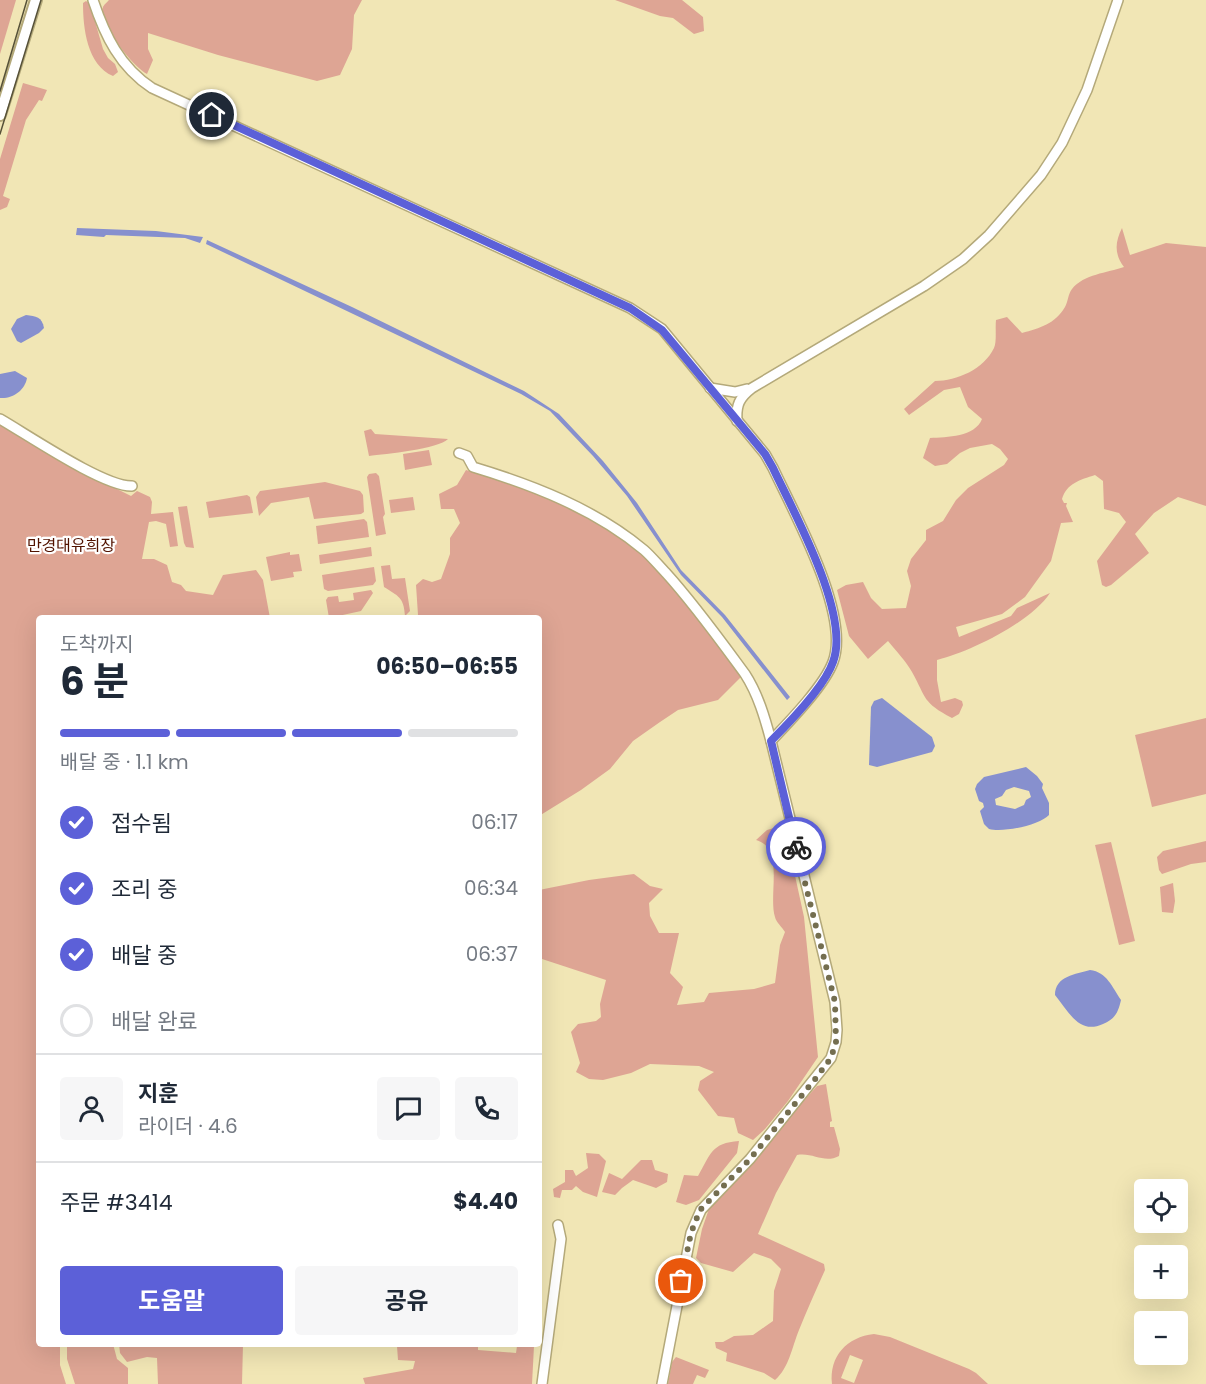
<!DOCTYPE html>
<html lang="ko">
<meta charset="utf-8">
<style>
:root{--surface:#fff;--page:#f6f6f7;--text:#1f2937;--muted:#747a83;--line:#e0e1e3;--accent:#5c60d8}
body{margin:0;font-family:Poppins,"Noto Sans KR",sans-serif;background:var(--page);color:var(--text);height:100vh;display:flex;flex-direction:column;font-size:22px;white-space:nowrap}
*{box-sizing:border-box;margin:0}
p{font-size:20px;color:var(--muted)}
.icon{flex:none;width:33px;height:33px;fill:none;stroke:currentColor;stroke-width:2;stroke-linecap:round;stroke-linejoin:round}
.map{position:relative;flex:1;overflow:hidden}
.details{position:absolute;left:36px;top:615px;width:506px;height:732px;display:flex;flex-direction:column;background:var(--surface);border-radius:6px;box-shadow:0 6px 24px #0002}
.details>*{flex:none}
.fabs{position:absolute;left:1134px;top:1179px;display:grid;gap:12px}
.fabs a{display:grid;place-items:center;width:54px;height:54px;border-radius:6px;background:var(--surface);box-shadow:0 6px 24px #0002;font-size:30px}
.pin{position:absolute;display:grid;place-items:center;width:51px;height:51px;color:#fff;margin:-26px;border:3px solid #fff;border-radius:50%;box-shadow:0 2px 6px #0007}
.courier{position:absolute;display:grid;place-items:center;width:60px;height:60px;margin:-30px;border:4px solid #5c60d8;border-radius:50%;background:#fff;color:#222;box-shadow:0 2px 8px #0007}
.head em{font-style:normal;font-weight:700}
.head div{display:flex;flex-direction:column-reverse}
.head{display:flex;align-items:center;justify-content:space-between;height:102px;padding:0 24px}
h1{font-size:39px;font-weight:700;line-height:45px}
.bar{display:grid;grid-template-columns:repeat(4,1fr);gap:9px 6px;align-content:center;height:72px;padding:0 24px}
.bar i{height:8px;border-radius:4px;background:var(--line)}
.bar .current{background:var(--accent)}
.bar p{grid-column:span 4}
.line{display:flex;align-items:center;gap:15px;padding:0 24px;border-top:2px solid var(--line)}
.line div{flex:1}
.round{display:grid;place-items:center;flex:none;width:63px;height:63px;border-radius:6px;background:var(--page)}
ol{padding:0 24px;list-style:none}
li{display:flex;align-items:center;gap:18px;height:66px}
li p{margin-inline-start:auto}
li .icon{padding:6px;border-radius:50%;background:var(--accent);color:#fff;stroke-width:4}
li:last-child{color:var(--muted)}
li i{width:33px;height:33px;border:3px solid var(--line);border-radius:50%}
.button{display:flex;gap:12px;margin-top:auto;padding:12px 24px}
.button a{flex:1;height:69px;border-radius:6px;background:var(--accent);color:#fff;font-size:24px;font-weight:700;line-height:69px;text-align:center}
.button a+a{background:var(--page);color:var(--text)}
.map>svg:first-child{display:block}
</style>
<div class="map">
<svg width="1206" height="1384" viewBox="0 0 1206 1384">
<rect width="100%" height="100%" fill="#f1e6b5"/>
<!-- green -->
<g fill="#dea594" fill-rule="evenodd">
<polygon points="0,0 16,0 0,54"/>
<path d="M109,0H362L354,15L352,49L340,75L317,81L218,55L148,33V49L153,60L147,74C134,68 97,22 103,7C103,6 108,1 109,0Z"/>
<polygon points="615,0 682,0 703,17 704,31 694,34 673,18 660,16"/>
<path d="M86,1L90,4L103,49L108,58L115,64L118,72L113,76C87,65 83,28 83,3Z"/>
<polygon points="23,83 47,90 42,101 39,100 26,120 3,196 10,199 7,207 0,210 0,159"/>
<path d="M1122,228L1130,255L1166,243L1206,247V506L1178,497L1154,513L1135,534L1149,553L1111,585L1106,587L1102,585L1097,561L1126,522L1119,513L1104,509L1103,481L1095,475C1080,480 1067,483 1062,499L1064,503H1067L1066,506L1073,522L1061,523L1051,561L1025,597L1002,614L956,627L959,637L1011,616L1017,608L1050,593C1031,622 970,652 937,660V680L941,702L955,698L962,701L963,705L959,714L952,718C922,702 927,699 912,672C906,661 896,651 888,641L868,659L849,636L837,590L846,585L863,582L871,598L882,609L906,608L911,586L907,571L911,559L926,540V530L943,521L956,500L968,488L1004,465L1008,459L1000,449L992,444L970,448L960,453L947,464L935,466L923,458L930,438C947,437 975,437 982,419L968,407L960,387L944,390L909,415L904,409L935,381C957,381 984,369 994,348C997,341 995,328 996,320L1007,317L1022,333C1040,328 1055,324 1065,307C1068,302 1068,294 1072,289C1084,274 1107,273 1124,267C1114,254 1115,242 1122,228Z"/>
<polygon points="0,422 115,488 131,496 137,491 150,497 152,502 151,514 173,512 178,546 170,547 166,524 156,521 149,522 142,559 154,559 167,565 172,582 181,585 186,591 213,595 223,575 256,570 263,580 270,618 39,618 39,1344 60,1344 60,1365 66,1384 0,1384"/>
<path d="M371,429L375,434L448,439C439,449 385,454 369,456L364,431Z"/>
<polygon points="429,450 432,465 405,470 403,454"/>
<path d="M466,470C531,490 596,511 647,557C685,592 710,637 742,676L718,700L678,710L660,722L633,741L610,769L581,790L539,816L538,618H423L418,615L416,585L423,579L432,582L441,579L450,554V538L460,523L454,509H441L439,494L457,485Z"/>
<polygon points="376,473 379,476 385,514 383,517 386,534 376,536 367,477 369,474"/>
<polygon points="325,482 360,491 363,495 364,512 361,514 314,519 309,497 271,503 259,516 256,497 260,491"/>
<polygon points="247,495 250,497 253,513 209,518 206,502"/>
<polygon points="413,497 415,510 391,513 389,500"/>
<polygon points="187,506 194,548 186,547 184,543 178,507"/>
<polygon points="364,519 367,522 369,537 318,544 316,526"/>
<polygon points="371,547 372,556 320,564 319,555"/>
<polygon points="290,552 290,555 299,554 302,571 293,572 294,577 271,581 266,557"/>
<path d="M390,565L392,579L405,578L410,611L405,616C404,597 398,596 384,587L381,566Z"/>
<polygon points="374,567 376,581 373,585 328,591 324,589 322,575"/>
<polygon points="371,590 373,593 361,611 329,618 326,600 328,597 338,596 339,602 354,600 353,593"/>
<polygon points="1206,718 1206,794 1152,807 1135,735"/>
<path d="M784,825L804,917L818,1057L788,1101L765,1129L753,1140L738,1133L734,1118L718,1116L698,1090L700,1081L714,1072L699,1066L650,1064L631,1073L603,1080L589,1079L576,1072L580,1063L571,1032L578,1024L596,1021L601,1017L600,1004L606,980L539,958V890L589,880L634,874L650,886L663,889L649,903L650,916L659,933H679L670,973L683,987L677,1005L704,1002L709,993L754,989L775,983L780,945L785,932C782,927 776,922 775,917C768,895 785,848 756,840L767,830Z"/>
<polygon points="1206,841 1206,862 1191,864 1162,874 1159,870 1157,857 1163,851"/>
<polygon points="1111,842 1135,941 1119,945 1095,845"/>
<polygon points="1173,883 1175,901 1173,913 1162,912 1160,887"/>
<path d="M826,1084L832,1121L830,1122V1127H834L840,1149L839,1156C824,1164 813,1152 797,1155L776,1193L758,1234L824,1264L825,1270C816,1290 807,1310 799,1330C792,1347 789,1368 775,1380L764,1373L726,1361L727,1353L716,1348L715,1342H723L734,1336L753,1335L773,1321L774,1291L781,1269L771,1259L754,1253L733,1272L701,1263L696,1258L702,1229L710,1206L817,1086Z"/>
<path d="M739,1141L737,1153L699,1200L686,1205L676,1202L684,1175L698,1176C711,1154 711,1143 739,1141Z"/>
<polygon points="586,1153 599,1154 606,1161 597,1197 583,1192 576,1186 572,1190 562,1190 560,1198 554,1197 553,1189 565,1182 565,1170 573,1170 576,1176 588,1168"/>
<polygon points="641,1160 652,1160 655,1170 668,1174 667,1182 656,1188 633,1180 622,1188 615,1195 602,1192 609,1173 622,1179"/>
<path d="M874,1334L890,1337L969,1369L976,1373L988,1384H832C829,1356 847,1337 874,1334ZM850,1355L863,1360L854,1383L841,1378Z"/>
<polygon points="67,1344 113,1344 117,1359 128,1368 128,1384 75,1384 67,1359"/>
<polygon points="119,1344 243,1344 242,1384 158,1384 157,1358 147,1357 127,1362 120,1353"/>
<polygon points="425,1344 478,1344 478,1350 516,1353 517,1346 534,1346 532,1384 365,1384 363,1378 413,1369 415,1361 398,1360 397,1346"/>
<polygon points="676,1357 709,1370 705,1378 697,1375 693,1384 668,1384 672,1362"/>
</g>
<!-- water -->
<g fill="#8790ce" fill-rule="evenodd">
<polygon points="77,228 156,231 203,237 200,243 185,238 106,235 104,237 76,235"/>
<polygon points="207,240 352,307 524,391 559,414 603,461 637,503 681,570 725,615 790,697 787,700 722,617 681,575 627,496 593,456 550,411 521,394 206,244"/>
<path d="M26,315C36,316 42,317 44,328L39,333L21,343L17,341L11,329L17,319Z"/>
<path d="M15,371L27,378C25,390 13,399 0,398V374Z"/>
<polygon points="882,698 932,737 935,746 932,752 877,767 869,765 871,707 874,701"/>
<path d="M1026,767L1037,776L1043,784L1042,788L1049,803V815C1040,825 1003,833 989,829L984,824L980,811L984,807L983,803L979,801L975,789L977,784L984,777ZM1014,787L1029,791L1031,797L1026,800L1024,805L1015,809L996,805L995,799L1002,796L1006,790Z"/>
<path d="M1090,970C1107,972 1112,987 1121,1000C1118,1013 1115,1019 1103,1024C1079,1035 1069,1012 1055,995C1055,976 1076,974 1090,970Z"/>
</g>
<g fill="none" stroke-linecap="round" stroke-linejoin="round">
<!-- secondary casing -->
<g stroke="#b4a97a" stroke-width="12">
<g id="secondary">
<path d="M93,0C105,36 120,67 152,88L630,308L662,329L765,454L773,468C794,513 851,615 833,662C824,686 789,722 771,741L835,1002L837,1030L836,1042L831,1058L750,1159L701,1210L691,1233L662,1384"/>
<polyline points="710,388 735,392 747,389"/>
<path d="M0,419C28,435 104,487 132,486"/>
<path d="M737,421C736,405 739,398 752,388L924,286L963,259L989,235L1041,175L1062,143L1087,90L1118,0"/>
<path d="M459,453L467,456L473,467C533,485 595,509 644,550C652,557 659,566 666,573C695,605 720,640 745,674C758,694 765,718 771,741"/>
<polyline points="542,1384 561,1239 558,1225"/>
</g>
</g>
<!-- primary casing -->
<g stroke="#b4a97a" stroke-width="14">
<polyline id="primary" points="0,115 36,0"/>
</g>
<!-- secondary -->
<use href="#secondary" stroke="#fff" stroke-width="9"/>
<!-- primary -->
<use href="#primary" stroke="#fff" stroke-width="10"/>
<!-- tram -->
<g stroke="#565138" stroke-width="1.5">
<polyline points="0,91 27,0"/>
<polyline points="0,134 41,0"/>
</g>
</g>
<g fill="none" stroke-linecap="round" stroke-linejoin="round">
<!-- done -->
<polyline stroke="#746e50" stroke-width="6" stroke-dasharray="0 10.8" points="681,1281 691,1233 700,1210 750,1159 816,1078 831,1058 836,1042 835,1002 796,847"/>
<!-- route -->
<path stroke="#5c60d8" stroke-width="8" d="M212,115L630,308L662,330L765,454L773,468C794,513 851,615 833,662C825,686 789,723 771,741L796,847"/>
</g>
<g text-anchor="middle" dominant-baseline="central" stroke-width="4.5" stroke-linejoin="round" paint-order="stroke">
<!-- park labels -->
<g font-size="16" fill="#521300" stroke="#fff">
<text x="71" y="545">만경대유희장</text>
</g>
</g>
</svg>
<div class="fabs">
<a><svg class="icon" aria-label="locate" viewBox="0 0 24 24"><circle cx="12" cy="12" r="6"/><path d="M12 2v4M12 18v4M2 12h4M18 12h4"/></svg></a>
<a>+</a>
<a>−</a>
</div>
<div class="pin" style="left:681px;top:1281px;background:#ea580c"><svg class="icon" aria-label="bag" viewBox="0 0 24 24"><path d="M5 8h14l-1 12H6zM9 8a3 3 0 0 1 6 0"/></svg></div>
<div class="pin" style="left:212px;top:115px;background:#1f2937"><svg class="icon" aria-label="home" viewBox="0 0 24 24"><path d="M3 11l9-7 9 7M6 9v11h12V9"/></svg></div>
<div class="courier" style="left:796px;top:847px"><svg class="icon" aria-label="bike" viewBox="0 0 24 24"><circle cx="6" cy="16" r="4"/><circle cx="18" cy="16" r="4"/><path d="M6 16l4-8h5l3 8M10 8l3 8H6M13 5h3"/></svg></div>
<section class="details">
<div class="head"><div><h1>6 분</h1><p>도착까지</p></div><em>06:50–06:55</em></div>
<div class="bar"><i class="current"></i><i class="current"></i><i class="current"></i><i></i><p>배달 중 · 1.1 km</p></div>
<ol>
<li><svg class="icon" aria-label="check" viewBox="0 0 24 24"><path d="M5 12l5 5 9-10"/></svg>접수됨<p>06:17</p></li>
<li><svg class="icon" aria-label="check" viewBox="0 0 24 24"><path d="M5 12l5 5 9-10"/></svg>조리 중<p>06:34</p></li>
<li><svg class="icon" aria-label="check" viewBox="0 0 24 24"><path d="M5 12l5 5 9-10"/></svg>배달 중<p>06:37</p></li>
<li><i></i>배달 완료</li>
</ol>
<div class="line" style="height:108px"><a class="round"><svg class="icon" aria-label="person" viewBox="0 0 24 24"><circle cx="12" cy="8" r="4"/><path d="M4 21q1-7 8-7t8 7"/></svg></a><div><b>지훈</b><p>라이더 · 4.6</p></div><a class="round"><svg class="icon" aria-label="chat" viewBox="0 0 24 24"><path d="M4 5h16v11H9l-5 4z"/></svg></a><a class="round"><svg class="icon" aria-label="phone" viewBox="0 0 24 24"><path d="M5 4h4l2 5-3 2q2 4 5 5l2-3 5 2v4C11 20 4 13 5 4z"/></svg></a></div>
<div class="line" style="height:78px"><div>주문 #3414</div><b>$4.40</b></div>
<div class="button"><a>도움말</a><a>공유</a></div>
</section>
</div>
